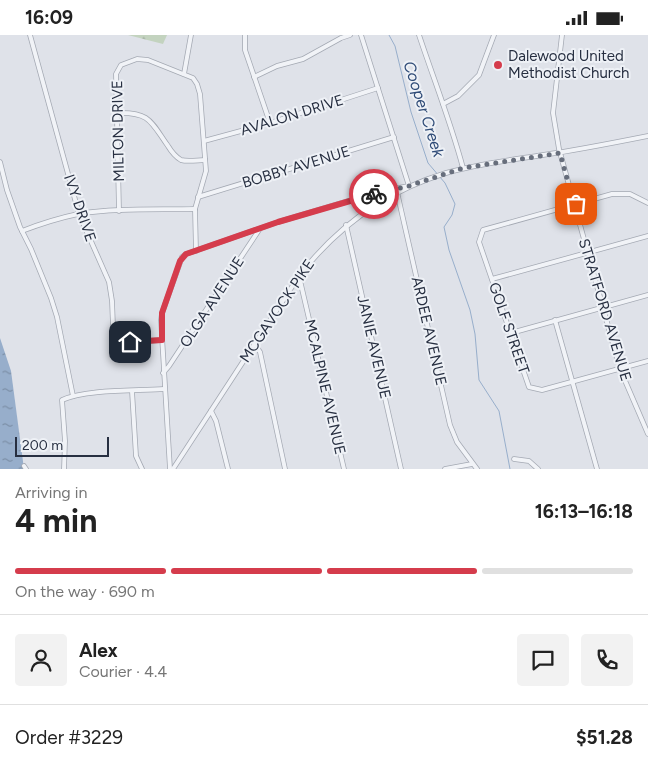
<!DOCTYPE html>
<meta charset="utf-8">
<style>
:root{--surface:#fff;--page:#f2f2f2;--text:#222;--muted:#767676;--line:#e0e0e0;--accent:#d53c4c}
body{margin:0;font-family:Figtree,sans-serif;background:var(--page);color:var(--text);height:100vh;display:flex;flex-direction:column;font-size:19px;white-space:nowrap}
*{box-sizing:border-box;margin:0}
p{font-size:16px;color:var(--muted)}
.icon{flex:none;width:28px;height:28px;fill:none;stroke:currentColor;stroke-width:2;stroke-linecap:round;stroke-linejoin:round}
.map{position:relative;height:434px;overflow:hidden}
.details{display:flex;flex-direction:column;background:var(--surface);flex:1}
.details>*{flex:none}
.scale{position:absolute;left:15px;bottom:12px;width:94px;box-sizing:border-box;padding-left:5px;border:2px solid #272f41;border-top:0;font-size:14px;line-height:18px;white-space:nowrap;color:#272f41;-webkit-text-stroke:4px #eef1f6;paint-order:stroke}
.pin{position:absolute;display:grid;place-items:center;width:42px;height:42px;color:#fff;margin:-21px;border-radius:10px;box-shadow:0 2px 8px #0006}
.courier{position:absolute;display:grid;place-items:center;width:50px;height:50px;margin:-25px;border:4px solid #d53c4c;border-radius:50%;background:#fff;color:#222;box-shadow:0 1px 6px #0007}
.overview em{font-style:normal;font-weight:700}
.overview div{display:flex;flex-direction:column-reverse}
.overview{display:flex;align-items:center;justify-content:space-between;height:85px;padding:0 15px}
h1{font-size:32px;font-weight:700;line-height:38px}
.bar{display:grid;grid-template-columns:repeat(4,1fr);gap:8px 5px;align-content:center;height:60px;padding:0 15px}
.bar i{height:6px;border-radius:4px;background:var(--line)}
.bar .selected{background:var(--accent)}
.bar p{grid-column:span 4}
.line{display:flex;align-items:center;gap:12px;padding:0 15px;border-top:1px solid var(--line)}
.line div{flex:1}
.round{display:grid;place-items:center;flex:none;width:52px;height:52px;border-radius:5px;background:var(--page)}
.status{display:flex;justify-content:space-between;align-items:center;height:35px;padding:0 25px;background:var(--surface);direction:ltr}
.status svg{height:14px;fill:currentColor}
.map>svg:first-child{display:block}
</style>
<div class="status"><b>16:09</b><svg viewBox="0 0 49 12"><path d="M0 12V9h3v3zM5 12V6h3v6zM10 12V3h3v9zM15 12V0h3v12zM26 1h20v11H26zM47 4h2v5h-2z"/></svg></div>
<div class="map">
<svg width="648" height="434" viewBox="0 0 648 434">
<defs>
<pattern id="forest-firs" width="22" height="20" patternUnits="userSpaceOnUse" patternTransform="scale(1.25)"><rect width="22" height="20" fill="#c3d3bf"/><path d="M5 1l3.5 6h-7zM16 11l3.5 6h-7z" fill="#a8b5a5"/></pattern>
<pattern id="water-ripples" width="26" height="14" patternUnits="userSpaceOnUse" patternTransform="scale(1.25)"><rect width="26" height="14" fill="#97aecb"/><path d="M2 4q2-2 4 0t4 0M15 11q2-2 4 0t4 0" fill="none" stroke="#7b8ea6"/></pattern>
</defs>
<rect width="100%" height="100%" fill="#dfe2e9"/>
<!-- forest -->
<polygon fill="url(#forest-firs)" points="128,0 167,0 163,9"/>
<!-- water -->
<polygon fill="url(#water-ripples)" points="0,303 11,336 24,434 0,434"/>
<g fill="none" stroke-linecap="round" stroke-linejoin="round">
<!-- stream -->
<polyline stroke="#97aecb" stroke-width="1" points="389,0 395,11 411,77 428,128 445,148 455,169 452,180 444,192 449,215 470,275 475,299 479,345 499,376 510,434"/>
<!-- minor casing -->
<g stroke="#a4a9b3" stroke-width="5.5">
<g id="minor">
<polyline points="30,0 79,179 109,247 112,266 113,291 117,300 130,307 162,305"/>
<polyline points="245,0 245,15 270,88"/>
<path d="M419,0C434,45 451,88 463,133"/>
<polyline points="562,0 553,78 559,114 620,334 648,399"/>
<polyline points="184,39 191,0"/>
<polyline points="254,42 277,31 303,24 341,3 350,0"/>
<polyline points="443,69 458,61 479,40 494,0"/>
<path d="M118,78C150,77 151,87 168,111C171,116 176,122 181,125C188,127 198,125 205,125"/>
<polyline points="204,106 270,88 378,53"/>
<polyline points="0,127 7,155 20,192 31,214 51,263 57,282 73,361"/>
<polyline points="397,157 450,390 457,407 477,434"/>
<polyline points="198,162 394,102"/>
<polyline points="648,168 630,159 612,159 483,195 479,207 529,352 542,355 648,326"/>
<polyline points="119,176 116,39 121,30 137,24 148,25 193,43 197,49 200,59 206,136 195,174 196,216"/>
<polyline points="346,190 401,434"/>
<path d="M22,196C40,189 59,183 78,179C116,173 157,175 195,174"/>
<polyline points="299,241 344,434"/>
<polyline points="492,244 648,201"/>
<polyline points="555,285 597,434"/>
<polyline points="511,298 648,260"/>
<polyline points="254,308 260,317 285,434"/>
<polyline points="163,338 169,331 259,195"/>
<polyline points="132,356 136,421 142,434"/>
<polyline points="211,376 216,386 228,434"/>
<polyline points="514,424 529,426 538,434"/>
<polyline points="24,431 26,434"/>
<path d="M64,434L65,406L62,365C86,354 136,356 164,354"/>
<polyline points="170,434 161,285 162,278 182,222 186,219 278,187 382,156 409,151 361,0"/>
<path d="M173,434L299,241C337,192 386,156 446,138C477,129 511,125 543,120C578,115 613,108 648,101"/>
<polyline points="445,434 472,429"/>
</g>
</g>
<!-- minor -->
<use href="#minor" stroke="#f1f3f7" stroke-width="4"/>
</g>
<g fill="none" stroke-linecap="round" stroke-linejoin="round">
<!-- done -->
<polyline stroke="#676e7c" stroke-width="5" stroke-dasharray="0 9" points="374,159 409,151 463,133 560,118 574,169 576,169"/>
<!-- route -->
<polyline stroke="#d53c4c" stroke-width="6" points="130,307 162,305 162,278 180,226 186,219 278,187 374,159"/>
</g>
<!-- markers -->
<circle fill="#d53c4c" stroke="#eef1f6" stroke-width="2" cx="498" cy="30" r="5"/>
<g text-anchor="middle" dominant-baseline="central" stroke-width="4" stroke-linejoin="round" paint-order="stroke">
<!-- poi labels -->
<g font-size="15" fill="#272f41" stroke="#eef1f6" text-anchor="start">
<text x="508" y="21">Dalewood United<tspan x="508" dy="17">Methodist Church</tspan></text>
</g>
<!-- street labels -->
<g font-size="15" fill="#272f41" stroke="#eef1f6">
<text transform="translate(292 80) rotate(-17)">AVALON DRIVE</text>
<text transform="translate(118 96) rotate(-91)">MILTON DRIVE</text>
<text transform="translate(296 132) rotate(-17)">BOBBY AVENUE</text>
<text transform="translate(80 173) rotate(71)">IVY DRIVE</text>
<text transform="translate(212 267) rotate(-57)">OLGA AVENUE</text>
<text transform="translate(605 275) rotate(73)">STRATFORD AVENUE</text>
<text transform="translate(277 276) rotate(-56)">MCGAVOCK PIKE</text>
<text transform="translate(509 293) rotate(71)">GOLF STREET</text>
<text transform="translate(429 296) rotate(77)">ARDEE AVENUE</text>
<text transform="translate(374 312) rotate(77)">JANIE AVENUE</text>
<text transform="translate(325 352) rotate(77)">MCALPINE AVENUE</text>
</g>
<!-- water labels -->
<g font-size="16" font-style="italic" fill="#2f4b77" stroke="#eef1f6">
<text transform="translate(424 74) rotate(72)">Cooper Creek</text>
</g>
</g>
</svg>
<div class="scale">200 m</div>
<div class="pin" style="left:576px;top:169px;background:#ea580c"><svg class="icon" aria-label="bag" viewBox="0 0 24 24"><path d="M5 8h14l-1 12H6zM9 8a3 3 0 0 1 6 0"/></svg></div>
<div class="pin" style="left:130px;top:307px;background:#1f2937"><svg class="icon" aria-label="home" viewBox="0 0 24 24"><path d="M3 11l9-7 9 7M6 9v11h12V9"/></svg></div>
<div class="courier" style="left:374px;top:159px"><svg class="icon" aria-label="bike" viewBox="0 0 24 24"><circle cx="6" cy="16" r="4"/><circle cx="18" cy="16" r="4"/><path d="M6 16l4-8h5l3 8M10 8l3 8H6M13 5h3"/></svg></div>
</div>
<section class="details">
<div class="overview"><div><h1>4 min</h1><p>Arriving in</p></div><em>16:13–16:18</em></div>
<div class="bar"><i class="selected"></i><i class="selected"></i><i class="selected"></i><i></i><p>On the way · 690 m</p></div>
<div class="line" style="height:90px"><a class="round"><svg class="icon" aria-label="person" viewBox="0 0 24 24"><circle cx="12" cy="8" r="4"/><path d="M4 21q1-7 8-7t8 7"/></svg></a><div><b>Alex</b><p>Courier · 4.4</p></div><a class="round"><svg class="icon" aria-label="chat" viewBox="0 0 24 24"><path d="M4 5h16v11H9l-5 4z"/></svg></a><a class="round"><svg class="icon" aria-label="phone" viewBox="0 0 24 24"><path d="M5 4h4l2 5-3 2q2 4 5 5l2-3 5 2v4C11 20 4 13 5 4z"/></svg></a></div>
<div class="line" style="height:65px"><div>Order #3229</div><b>$51.28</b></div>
</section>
